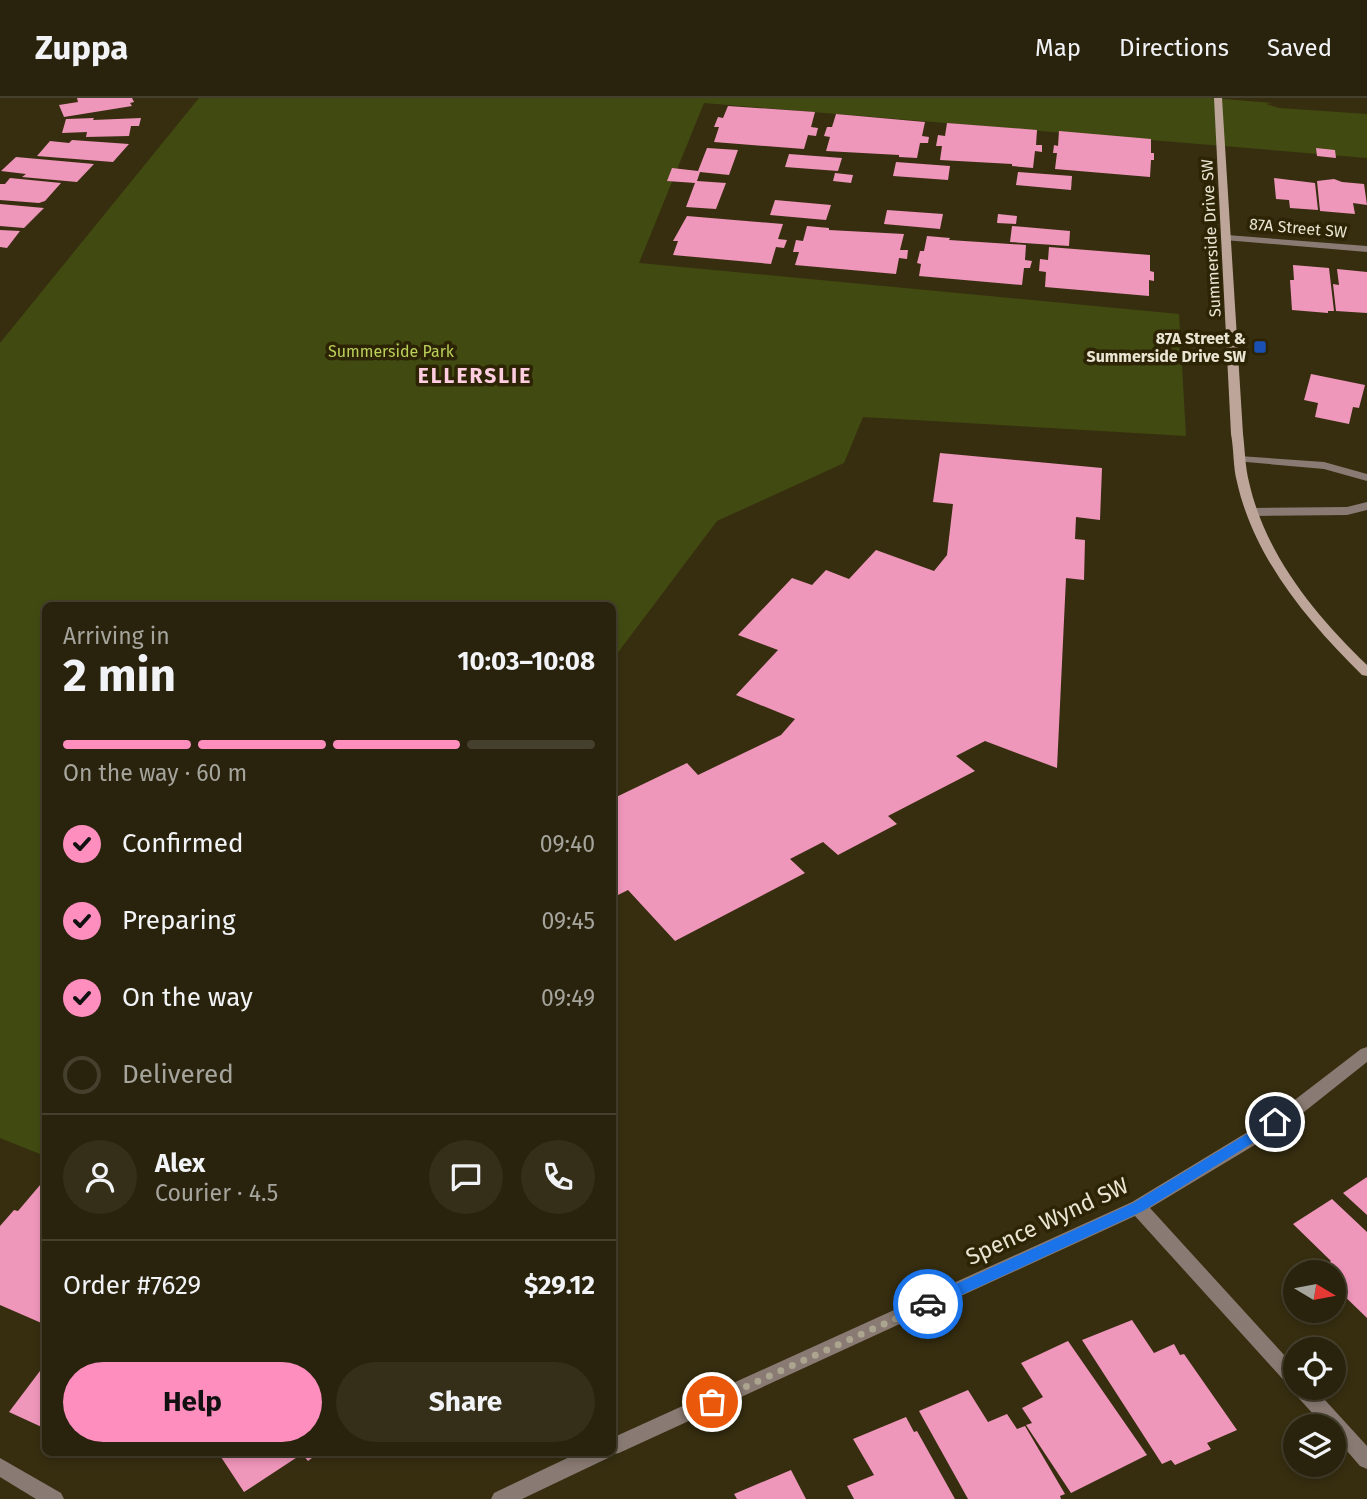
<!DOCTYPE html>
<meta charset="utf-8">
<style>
:root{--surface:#29220c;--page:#352f1a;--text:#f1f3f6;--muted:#a5a49d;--line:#453f2d;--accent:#fd8ebe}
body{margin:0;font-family:"Fira Sans",sans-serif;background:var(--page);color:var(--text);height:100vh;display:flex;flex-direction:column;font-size:26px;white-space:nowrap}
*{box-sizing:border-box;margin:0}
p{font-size:23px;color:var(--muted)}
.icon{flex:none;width:38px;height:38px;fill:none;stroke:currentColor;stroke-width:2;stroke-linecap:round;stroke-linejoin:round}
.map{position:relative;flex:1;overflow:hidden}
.sheet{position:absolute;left:42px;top:504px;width:574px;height:854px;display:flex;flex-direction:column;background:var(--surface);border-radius:10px;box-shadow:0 4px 10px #0003,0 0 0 2px var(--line)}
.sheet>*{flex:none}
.needle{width:46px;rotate:100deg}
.fabs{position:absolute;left:1283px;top:1162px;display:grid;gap:14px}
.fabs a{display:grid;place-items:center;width:63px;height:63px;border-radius:50%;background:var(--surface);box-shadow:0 4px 10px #0003,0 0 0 2px var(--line);font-size:35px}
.pin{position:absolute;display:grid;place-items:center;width:60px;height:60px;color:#fff;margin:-30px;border:4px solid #fff;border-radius:50%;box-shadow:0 2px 7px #0007}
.courier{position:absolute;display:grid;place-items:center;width:70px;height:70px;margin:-35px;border:5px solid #1a73e8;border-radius:50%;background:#fff;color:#222;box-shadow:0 2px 9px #0007}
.headline em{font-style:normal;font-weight:700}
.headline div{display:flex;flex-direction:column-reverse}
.headline{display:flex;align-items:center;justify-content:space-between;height:119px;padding:0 21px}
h1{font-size:46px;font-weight:700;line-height:52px}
.bar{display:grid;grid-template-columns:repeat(4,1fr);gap:10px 7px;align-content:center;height:84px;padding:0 21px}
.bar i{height:9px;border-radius:5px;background:var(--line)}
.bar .current{background:var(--accent)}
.bar p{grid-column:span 4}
.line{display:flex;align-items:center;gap:18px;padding:0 21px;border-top:2px solid var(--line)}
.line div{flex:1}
.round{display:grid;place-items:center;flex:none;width:74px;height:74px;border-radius:37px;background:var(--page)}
ol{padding:0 21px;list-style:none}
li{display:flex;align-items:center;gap:21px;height:77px}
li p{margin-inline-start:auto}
li .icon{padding:7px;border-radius:50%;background:var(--accent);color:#111;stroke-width:4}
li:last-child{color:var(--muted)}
li i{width:38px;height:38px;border:4px solid var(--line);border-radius:50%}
.action{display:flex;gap:14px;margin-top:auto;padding:14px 21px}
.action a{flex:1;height:80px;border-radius:42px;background:var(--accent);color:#111;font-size:28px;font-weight:700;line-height:80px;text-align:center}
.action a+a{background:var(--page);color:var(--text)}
header{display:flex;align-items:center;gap:42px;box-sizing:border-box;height:98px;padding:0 35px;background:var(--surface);border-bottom:2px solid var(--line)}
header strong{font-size:33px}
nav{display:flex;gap:38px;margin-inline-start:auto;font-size:24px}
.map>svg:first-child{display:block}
</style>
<header>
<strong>Zuppa</strong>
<nav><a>Map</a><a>Directions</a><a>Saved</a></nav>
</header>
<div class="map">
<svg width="1367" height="1401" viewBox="0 0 1367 1401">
<rect width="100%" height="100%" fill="#372e10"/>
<!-- green -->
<polygon fill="#414b11" points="199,0 1213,0 1272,5 1266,6 1279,10 1367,16 1367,60 704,5 639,165 1179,216 1186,338 863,319 844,365 717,423 613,561 612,508 46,508 45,1058 0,1040 0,245"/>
<!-- building -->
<g fill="#ef96bb">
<polygon points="77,0 132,0 134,4 130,5 132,8 64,19 59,7 78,4"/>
<polygon points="728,8 815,14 811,29 818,30 816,38 808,37 804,51 714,44 719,29 714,29 718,19 723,20"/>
<polygon points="836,16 925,24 922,38 929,39 928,45 920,45 917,60 899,59 899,57 826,53 830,39 824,38 827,29 832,29"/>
<polygon points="94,20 93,22 141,20 139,28 131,28 129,38 86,39 87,34 62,35 66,21"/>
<polygon points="947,25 1037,32 1036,47 1042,47 1042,54 1035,53 1033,70 1012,68 1012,66 940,62 942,48 936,48 938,37 945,38"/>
<polygon points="1059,33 1151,41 1151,55 1154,55 1154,62 1151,62 1150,79 1055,71 1057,55 1053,55 1054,47 1058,48"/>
<polygon points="72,42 129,46 113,64 37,58 50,43 69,45"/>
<polygon points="707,50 738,52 729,77 700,74 697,83 726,85 716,111 686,109 695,85 667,83 672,70 698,73"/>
<polygon points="1316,50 1335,52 1336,60 1317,58"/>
<polygon points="789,56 842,60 838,73 785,69"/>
<polygon points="16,59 94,66 77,84 22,79 26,76 1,73"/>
<polygon points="896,64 950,68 948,82 893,78"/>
<polygon points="1018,74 1072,78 1071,92 1016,87"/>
<polygon points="835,75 853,77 851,85 833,83"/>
<polygon points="10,80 61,85 45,103 39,105 0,102 0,86 5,86"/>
<polygon points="1274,80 1315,85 1318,112 1290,110 1289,102 1276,101"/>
<polygon points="1334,81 1342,84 1364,86 1367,107 1353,105 1355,116 1320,113 1317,83"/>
<polygon points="775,102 831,107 826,122 770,117"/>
<polygon points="0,106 44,110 24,130 0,128"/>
<polygon points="887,112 943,116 940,131 884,126"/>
<polygon points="998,116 1017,118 1016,126 997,125"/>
<polygon points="687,118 783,126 778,141 787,142 784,150 776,149 771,166 673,157 678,143 673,143"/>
<polygon points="807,128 829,130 829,132 904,136 900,152 908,152 907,161 899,160 896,176 795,167 799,154 793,154 796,142 803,143"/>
<polygon points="1012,128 1070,133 1069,148 1010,144"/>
<polygon points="0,132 20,133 7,150 0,149"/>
<polygon points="927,138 950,140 949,142 1026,147 1025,162 1032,163 1030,170 1024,170 1022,187 919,178 921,166 917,165 920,153 924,153"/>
<polygon points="1049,149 1150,157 1150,173 1154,174 1154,183 1149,182 1149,198 1045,189 1046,174 1039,173 1040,161 1048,162"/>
<polygon points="1293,167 1329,170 1334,213 1328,213 1328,215 1292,212 1290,182 1294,182"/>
<polygon points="1337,171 1367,174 1367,215 1336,213 1333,186 1339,187"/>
<polygon points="1311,276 1365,287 1359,310 1353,309 1349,326 1315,319 1318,305 1304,302"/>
<polygon points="940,355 1102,370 1100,422 1076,419 1075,441 1085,442 1084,482 1066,480 1057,670 985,643 956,658 975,673 888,718 897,726 838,757 823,744 790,761 805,775 675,843 628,792 612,800 612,701 687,665 698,677 781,637 795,621 736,597 778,552 738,537 792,480 812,487 826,472 849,481 876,452 934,473 947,457 953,406 933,404"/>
<polygon points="1367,1079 1367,1117 1343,1095"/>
<polygon points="46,1080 46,1227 0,1207 0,1128 14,1112 18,1113"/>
<polygon points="1332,1101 1367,1134 1367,1220 1334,1188 1334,1174 1318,1173 1331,1163 1293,1126"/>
<polygon points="1132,1222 1154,1255 1174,1246 1180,1257 1184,1256 1237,1332 1207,1345 1211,1351 1175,1367 1171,1362 1162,1366 1082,1242"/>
<polygon points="1068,1243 1147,1357 1071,1395 1026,1327 1032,1325 1022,1310 1043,1299 1021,1265"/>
<polygon points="46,1265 46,1331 9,1314"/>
<polygon points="968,1292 988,1324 1007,1316 1017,1331 1025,1328 1065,1396 1060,1398 1061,1401 968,1401 919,1313"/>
<polygon points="906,1319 914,1334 917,1333 955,1401 854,1401 847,1388 874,1377 853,1341"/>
<polygon points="228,1354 320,1354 308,1363 302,1356 244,1394 221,1359"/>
<polygon points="791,1372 806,1401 737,1401 734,1396"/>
</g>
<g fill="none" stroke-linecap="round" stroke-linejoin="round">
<!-- lane -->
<polygon fill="#897b73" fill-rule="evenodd" points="0,1360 61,1395 64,1401 36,1401 0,1379"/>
<!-- street -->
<g fill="#897b73" fill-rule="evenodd">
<polygon points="1227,137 1367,148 1367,154 1224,142 1222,140"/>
<polygon points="1239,358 1324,364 1367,376 1367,383 1324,371 1235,363 1235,359"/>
<polygon points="1367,404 1367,412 1347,417 1252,418 1246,414 1252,410 1347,409"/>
<polygon points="1367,949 1367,964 1304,1014 1258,1045 1150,1110 1295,1269 1295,1290 1314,1290 1367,1348 1367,1371 1360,1368 1334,1338 1334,1328 1324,1328 1295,1296 1293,1290 1289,1288 1135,1118 619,1355 609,1357 608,1360 522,1401 491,1401 494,1395 580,1354 612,1354 612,1340 1132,1104 1246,1035 1292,1004 1361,951"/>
</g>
<!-- secondary -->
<path fill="#bda699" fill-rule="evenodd" d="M1214,0H1222L1243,336C1245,352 1245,368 1249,384C1265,456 1315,517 1367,567V578L1362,577C1308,524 1254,460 1237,384C1233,369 1234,352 1231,336Z"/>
</g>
<!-- route -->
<polygon fill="#1a73e8" points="1275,1019 1282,1024 1280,1028 1143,1113 933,1210 923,1210 921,1206 923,1201 1133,1105"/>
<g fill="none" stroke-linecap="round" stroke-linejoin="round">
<!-- done -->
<polyline stroke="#aba58f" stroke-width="7" stroke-dasharray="0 12.6" points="712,1304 928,1206"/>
</g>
<!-- markers -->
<rect fill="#1a4fb4" stroke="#2d2405" stroke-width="2.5" x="1253" y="242" width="14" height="14" rx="3.5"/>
<g text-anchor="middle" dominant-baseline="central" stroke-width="7" stroke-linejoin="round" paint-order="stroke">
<!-- far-street labels -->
<g font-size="16" fill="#eae5d3" stroke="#2d2405">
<text transform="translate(1298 130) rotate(5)">87A Street SW</text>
<text transform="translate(1211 140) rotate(-93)">Summerside Drive SW</text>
</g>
<!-- far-poi labels -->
<g font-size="16" font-weight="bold" fill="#eae5d3" stroke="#2d2405" text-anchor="end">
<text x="1246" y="240">87A Street &amp;<tspan x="1246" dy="18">Summerside Drive SW</tspan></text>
</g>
<!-- far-park labels -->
<g font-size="16" fill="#bad05a" stroke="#2d2405">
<text x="391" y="253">Summerside Park</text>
</g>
<!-- far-district labels -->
<g font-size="21" font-weight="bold" letter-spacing="2" fill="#fecde0" stroke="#2d2405">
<text x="475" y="278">ELLERSLIE</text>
</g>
<!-- near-street labels -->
<g font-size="23" fill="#eae5d3" stroke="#2d2405">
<text transform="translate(1047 1123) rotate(-25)">Spence Wynd SW</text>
</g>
</g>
</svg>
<div class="fabs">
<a><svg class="needle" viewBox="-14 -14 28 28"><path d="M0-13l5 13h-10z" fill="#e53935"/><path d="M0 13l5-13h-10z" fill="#a5a49d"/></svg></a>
<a><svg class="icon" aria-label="locate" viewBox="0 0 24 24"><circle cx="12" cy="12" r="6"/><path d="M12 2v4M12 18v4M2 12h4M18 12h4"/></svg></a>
<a><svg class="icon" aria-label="layers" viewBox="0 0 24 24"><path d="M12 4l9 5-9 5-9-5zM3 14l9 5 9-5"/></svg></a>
</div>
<div class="pin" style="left:712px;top:1304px;background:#ea580c"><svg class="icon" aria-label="bag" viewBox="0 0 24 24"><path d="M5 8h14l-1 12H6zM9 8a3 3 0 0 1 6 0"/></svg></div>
<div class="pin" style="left:1275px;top:1024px;background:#1f2937"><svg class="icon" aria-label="home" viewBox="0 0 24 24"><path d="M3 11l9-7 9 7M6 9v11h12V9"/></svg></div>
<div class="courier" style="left:928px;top:1206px"><svg class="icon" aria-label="car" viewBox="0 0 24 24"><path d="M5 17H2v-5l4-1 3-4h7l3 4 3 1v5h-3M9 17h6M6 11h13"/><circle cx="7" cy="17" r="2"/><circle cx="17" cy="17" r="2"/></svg></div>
<section class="sheet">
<div class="headline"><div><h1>2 min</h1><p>Arriving in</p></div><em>10:03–10:08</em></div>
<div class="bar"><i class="current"></i><i class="current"></i><i class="current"></i><i></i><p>On the way · 60 m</p></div>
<ol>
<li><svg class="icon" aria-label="check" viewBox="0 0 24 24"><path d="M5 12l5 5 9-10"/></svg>Confirmed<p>09:40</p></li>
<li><svg class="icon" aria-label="check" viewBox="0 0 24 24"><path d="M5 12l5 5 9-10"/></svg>Preparing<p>09:45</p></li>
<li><svg class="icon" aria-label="check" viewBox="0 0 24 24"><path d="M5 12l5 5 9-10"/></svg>On the way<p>09:49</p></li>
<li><i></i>Delivered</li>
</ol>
<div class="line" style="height:126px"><a class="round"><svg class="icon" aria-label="person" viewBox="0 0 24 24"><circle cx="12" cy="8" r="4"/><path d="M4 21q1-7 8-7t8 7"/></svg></a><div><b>Alex</b><p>Courier · 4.5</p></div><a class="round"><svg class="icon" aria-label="chat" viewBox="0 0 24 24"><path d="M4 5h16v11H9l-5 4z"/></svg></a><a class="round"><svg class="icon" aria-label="phone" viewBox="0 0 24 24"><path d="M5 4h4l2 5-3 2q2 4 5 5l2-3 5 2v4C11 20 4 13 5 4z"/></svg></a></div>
<div class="line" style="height:91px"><div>Order #7629</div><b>$29.12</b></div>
<div class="action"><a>Help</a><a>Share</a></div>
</section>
</div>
